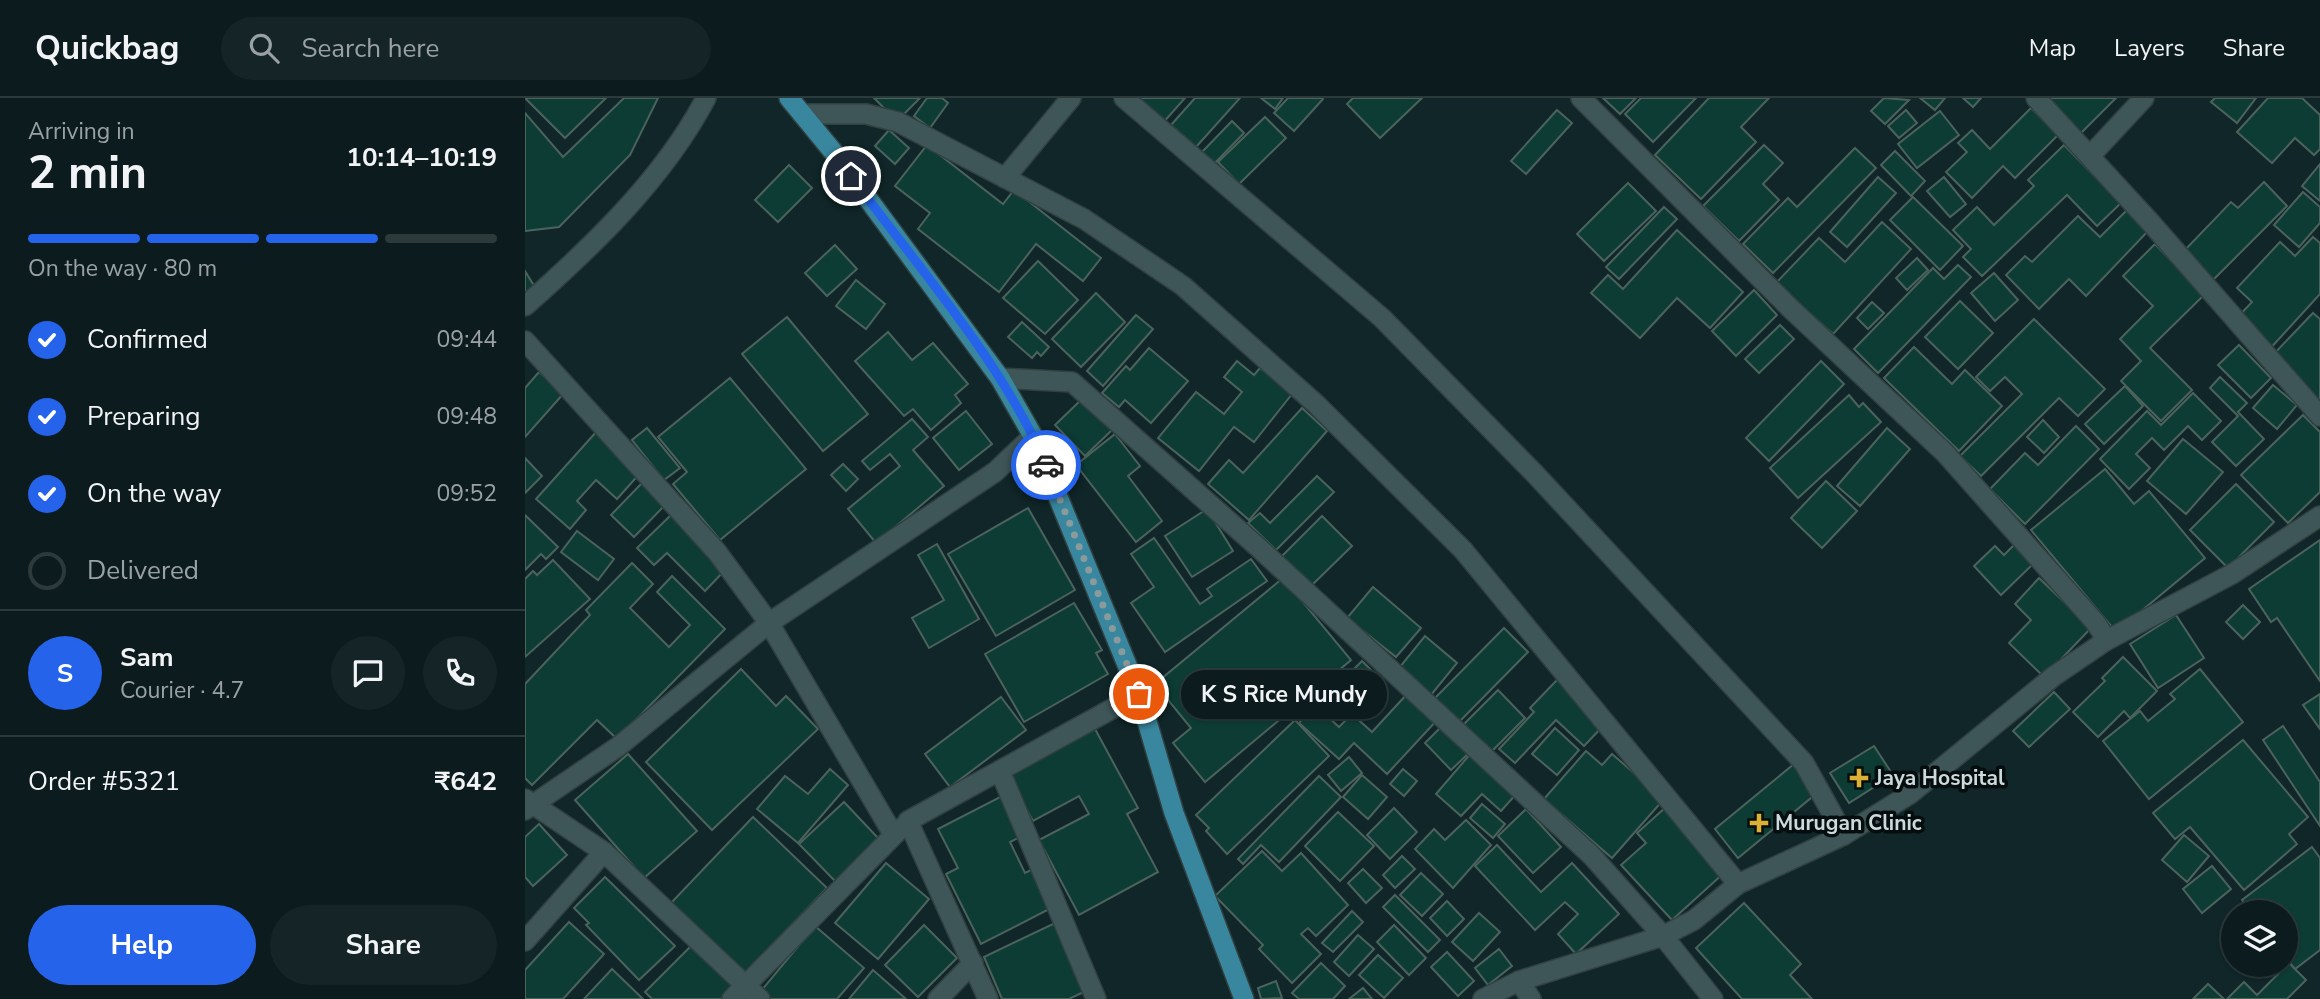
<!DOCTYPE html>
<meta charset="utf-8">
<style>
:root{--surface:#0c1c1e;--page:#152527;--text:#f1f3f6;--muted:#9aa1a4;--line:#2c3a3c;--accent:#2563eb}
body{margin:0;font-family:"Nunito Sans",sans-serif;background:var(--page);color:var(--text);height:100vh;display:flex;flex-direction:column;font-size:26px;white-space:nowrap}
*{box-sizing:border-box;margin:0}
p{font-size:23px;color:var(--muted)}
.icon{flex:none;width:38px;height:38px;fill:none;stroke:currentColor;stroke-width:2;stroke-linecap:round;stroke-linejoin:round}
.map{position:relative;flex:1;overflow:hidden}
.panel{display:flex;flex-direction:column;background:var(--surface);width:525px}
.panel>*{flex:none}
.buttons{position:absolute;left:1696px;top:802px;display:grid;gap:14px}
.buttons a{display:grid;place-items:center;width:77px;height:77px;border-radius:50%;background:var(--surface);box-shadow:0 2px 5px #0004,0 0 0 2px var(--line);font-size:35px}
.pin{position:absolute;display:grid;place-items:center;width:60px;height:60px;color:#fff;margin:-30px;border:4px solid #fff;border-radius:50%;box-shadow:0 2px 7px #0007}
.courier{position:absolute;display:grid;place-items:center;width:70px;height:70px;margin:-35px;border:5px solid #2563eb;border-radius:50%;background:#fff;color:#222;box-shadow:0 2px 9px #0007}
.bubble{position:absolute;height:49px;border-radius:24px;background:var(--surface);box-shadow:0 2px 5px #0004,0 0 0 2px var(--line);font-size:23px;font-weight:700;line-height:49px;text-align:center}
.headline em{font-style:normal;font-weight:700}
.headline div{display:flex;flex-direction:column-reverse}
.headline{display:flex;align-items:center;justify-content:space-between;height:119px;padding:0 28px}
h1{font-size:46px;font-weight:700;line-height:52px}
.bar{display:grid;grid-template-columns:repeat(4,1fr);gap:10px 7px;align-content:center;height:84px;padding:0 28px}
.bar i{height:9px;border-radius:5px;background:var(--line)}
.bar .selected{background:var(--accent)}
.bar p{grid-column:span 4}
.line{display:flex;align-items:center;gap:18px;padding:0 28px;border-top:2px solid var(--line)}
.line div{flex:1}
.round{display:grid;place-items:center;flex:none;width:74px;height:74px;border-radius:37px;background:var(--page)}
ol{padding:0 28px;list-style:none}
li{display:flex;align-items:center;gap:21px;height:77px}
li p{margin-inline-start:auto}
li .icon{padding:7px;border-radius:50%;background:var(--accent);color:#fff;stroke-width:4}
li:last-child{color:var(--muted)}
li i{width:38px;height:38px;border:4px solid var(--line);border-radius:50%}
.action{display:flex;gap:14px;margin-top:auto;padding:14px 28px}
.action a{flex:1;height:80px;border-radius:42px;background:var(--accent);color:#fff;font-size:28px;font-weight:700;line-height:80px;text-align:center}
.action a+a{background:var(--page);color:var(--text)}
header{display:flex;align-items:center;gap:42px;box-sizing:border-box;height:98px;padding:0 35px;background:var(--surface);border-bottom:2px solid var(--line)}
header strong{font-size:33px}
nav{display:flex;gap:38px;margin-inline-start:auto;font-size:24px}
.search{width:490px;height:63px;background:var(--page);display:flex;align-items:center;gap:18px;box-sizing:border-box;padding:0 24px;border-radius:38px;color:var(--muted);font-size:26px}
main{display:flex;flex:1;min-height:0}
.map>svg:first-child{display:block}
</style>
<header>
<strong>Quickbag</strong>
<div class="search"><svg class="icon" aria-label="search" viewBox="0 0 24 24"><circle cx="10" cy="10" r="6"/><path d="M15 15l6 6"/></svg>Search here</div>
<nav><a>Map</a><a>Layers</a><a>Share</a></nav>
</header>
<main>
<section class="panel">
<div class="headline"><div><h1>2 min</h1><p>Arriving in</p></div><em>10:14–10:19</em></div>
<div class="bar"><i class="selected"></i><i class="selected"></i><i class="selected"></i><i></i><p>On the way · 80 m</p></div>
<ol>
<li><svg class="icon" aria-label="check" viewBox="0 0 24 24"><path d="M5 12l5 5 9-10"/></svg>Confirmed<p>09:44</p></li>
<li><svg class="icon" aria-label="check" viewBox="0 0 24 24"><path d="M5 12l5 5 9-10"/></svg>Preparing<p>09:48</p></li>
<li><svg class="icon" aria-label="check" viewBox="0 0 24 24"><path d="M5 12l5 5 9-10"/></svg>On the way<p>09:52</p></li>
<li><i></i>Delivered</li>
</ol>
<div class="line" style="height:126px"><b class="round" style="background:var(--accent);color:#fff">S</b><div><b>Sam</b><p>Courier · 4.7</p></div><a class="round"><svg class="icon" aria-label="chat" viewBox="0 0 24 24"><path d="M4 5h16v11H9l-5 4z"/></svg></a><a class="round"><svg class="icon" aria-label="phone" viewBox="0 0 24 24"><path d="M5 4h4l2 5-3 2q2 4 5 5l2-3 5 2v4C11 20 4 13 5 4z"/></svg></a></div>
<div class="line" style="height:91px"><div>Order #5321</div><b>₹642</b></div>
<div class="action"><a>Help</a><a>Share</a></div>
</section>
<div class="map">
<svg width="1795" height="901" viewBox="0 0 1795 901">
<rect width="100%" height="100%" fill="#102628"/>
<!-- building -->
<g fill="#0d3c35" stroke="#4c625d" stroke-width="2">
<polygon points="0,0 81,0 40,40"/>
<polygon points="99,0 133,0 105,57 34,129 0,133 0,15 38,59"/>
<polygon points="349,0 395,0 372,23"/>
<polygon points="402,0 417,0 423,5 405,30 389,18"/>
<polygon points="610,0 660,0 637,26"/>
<polygon points="670,0 715,0 671,49 646,27"/>
<polygon points="736,0 758,0 750,11"/>
<polygon points="763,0 797,0 798,1 769,33 749,15"/>
<polygon points="828,0 897,0 855,40 822,6"/>
<polygon points="1078,0 1111,0 1095,16"/>
<polygon points="1116,0 1171,0 1128,44 1100,16"/>
<polygon points="1184,0 1244,0 1216,29 1231,44 1176,101 1130,57"/>
<polygon points="1359,0 1384,2 1360,26 1346,13"/>
<polygon points="1395,0 1420,0 1410,12"/>
<polygon points="1438,0 1456,0 1448,9"/>
<polygon points="1520,0 1591,0 1555,36"/>
<polygon points="1690,0 1731,0 1712,25 1686,4"/>
<polygon points="1743,0 1777,0 1795,17 1795,51 1789,57 1770,40 1747,65 1712,34"/>
<polygon points="1506,10 1533,37 1490,80 1478,68 1447,100 1421,74 1442,54 1433,45 1447,32 1465,51"/>
<polygon points="1032,12 1047,25 1001,76 986,63"/>
<polygon points="1381,12 1392,25 1374,40 1363,28"/>
<polygon points="1415,13 1434,37 1392,70 1373,46"/>
<polygon points="740,19 761,40 714,86 693,64"/>
<polygon points="707,23 719,35 690,65 677,54"/>
<polygon points="364,32 384,50 370,66 350,48"/>
<polygon points="402,47 478,106 489,92 576,160 558,183 511,146 474,194 393,131 405,115 370,88"/>
<polygon points="1239,47 1258,65 1238,86 1254,102 1214,143 1178,108"/>
<polygon points="1539,47 1596,105 1572,128 1542,97 1457,178 1438,159 1446,151 1428,132 1452,109 1469,127 1509,88 1503,82"/>
<polygon points="1330,50 1351,70 1248,175 1218,146 1263,100 1272,109"/>
<polygon points="1370,53 1400,83 1386,98 1356,67"/>
<polygon points="1795,66 1795,103 1777,88"/>
<polygon points="264,67 287,90 253,124 230,102"/>
<polygon points="1353,79 1371,95 1322,149 1305,134"/>
<polygon points="1419,79 1441,106 1425,119 1402,93"/>
<polygon points="1739,84 1762,108 1686,184 1657,155 1706,104 1713,110"/>
<polygon points="1103,85 1131,113 1079,163 1052,136"/>
<polygon points="1778,94 1795,109 1795,125 1774,149 1749,127"/>
<polygon points="1388,99 1438,148 1415,172 1365,122"/>
<polygon points="1139,109 1152,121 1094,181 1081,169"/>
<polygon points="1603,111 1624,132 1561,198 1544,181 1514,211 1481,177 1500,158 1507,164 1553,118 1575,139"/>
<polygon points="1357,124 1386,151 1308,236 1251,185 1294,140 1320,164"/>
<polygon points="1152,132 1218,194 1185,230 1152,200 1115,240 1066,195 1083,177 1098,191"/>
<polygon points="1788,139 1795,145 1795,196 1743,253 1710,222 1727,204 1712,190 1755,144 1770,158"/>
<polygon points="1630,146 1679,197 1625,250 1667,292 1636,323 1596,283 1616,263 1595,241 1628,208 1598,178"/>
<polygon points="310,147 332,171 302,198 280,175"/>
<polygon points="1392,160 1403,172 1382,192 1371,180"/>
<polygon points="513,163 553,202 520,236 478,200"/>
<polygon points="1433,167 1446,179 1353,275 1329,251 1408,170 1419,181"/>
<polygon points="0,173 11,191 0,198"/>
<polygon points="1469,175 1493,202 1470,223 1446,195"/>
<polygon points="331,182 360,206 341,231 311,208"/>
<polygon points="1229,192 1252,217 1211,258 1187,233"/>
<polygon points="571,195 600,224 556,269 527,241"/>
<polygon points="1435,203 1468,235 1433,271 1400,239"/>
<polygon points="1347,204 1359,215 1343,231 1332,220"/>
<polygon points="1788,215 1795,221 1795,308 1744,261"/>
<polygon points="611,217 628,231 578,288 562,273"/>
<polygon points="262,219 343,316 298,353 217,256"/>
<polygon points="1509,221 1580,291 1553,318 1534,300 1456,378 1435,358 1497,296 1480,279 1465,293 1451,279"/>
<polygon points="497,224 524,249 516,258 512,254 507,260 483,239"/>
<polygon points="1255,227 1269,241 1234,275 1220,261"/>
<polygon points="363,234 387,262 408,245 443,286 430,297 436,305 406,332 388,311 379,318 330,263"/>
<polygon points="1714,247 1746,280 1726,300 1693,267"/>
<polygon points="1389,249 1427,286 1440,272 1477,308 1434,353 1359,280"/>
<polygon points="624,250 663,283 626,325 600,302 594,309 577,295 601,268 605,272"/>
<polygon points="712,263 729,277 735,270 767,296 729,344 709,329 674,373 633,340 671,294 699,316 717,294 699,279"/>
<polygon points="1296,263 1319,286 1244,363 1221,340"/>
<polygon points="14,274 39,295 0,339 0,290"/>
<polygon points="1695,279 1722,305 1713,314 1739,341 1711,368 1687,344 1713,318 1685,290"/>
<polygon points="205,280 281,371 195,442 148,386 162,374 133,339"/>
<polygon points="1748,287 1772,307 1752,331 1728,310"/>
<polygon points="1600,288 1618,308 1579,346 1560,326"/>
<polygon points="1668,295 1696,323 1677,342 1663,328 1639,352 1627,340 1611,356 1625,370 1604,391 1575,361 1622,313 1636,327"/>
<polygon points="1324,297 1334,309 1338,305 1356,324 1273,400 1245,370"/>
<polygon points="558,300 588,331 560,358 530,327"/>
<polygon points="777,310 802,333 724,422 683,386 704,362 718,375"/>
<polygon points="441,313 467,346 434,372 408,340"/>
<polygon points="1778,317 1795,334 1795,394 1763,425 1716,377"/>
<polygon points="387,321 403,339 388,352 419,388 351,445 323,411 375,368 365,356 345,372 337,363"/>
<polygon points="1518,322 1534,339 1519,355 1502,339"/>
<polygon points="1551,328 1574,351 1500,426 1465,391 1500,355 1513,367"/>
<polygon points="122,330 155,370 139,382 107,342"/>
<polygon points="1362,330 1385,351 1335,408 1312,388"/>
<polygon points="72,333 117,373 92,401 71,382 52,403 61,412 45,431 11,401"/>
<polygon points="590,336 615,368 603,378 637,423 611,444 551,367"/>
<polygon points="1658,341 1698,374 1661,416 1622,383"/>
<polygon points="0,360 17,378 0,395"/>
<polygon points="318,366 333,381 321,393 306,377"/>
<polygon points="1580,371 1609,406 1624,393 1680,460 1591,534 1506,432"/>
<polygon points="792,378 809,394 751,452 723,425 735,415 745,425"/>
<polygon points="1301,383 1332,413 1297,450 1266,420"/>
<polygon points="118,384 141,406 109,439 86,417"/>
<polygon points="1711,386 1749,424 1703,470 1665,432"/>
<polygon points="503,410 550,492 471,538 423,456"/>
<polygon points="682,411 708,453 667,479 640,438"/>
<polygon points="0,417 33,449 21,461 16,456 0,472"/>
<polygon points="146,417 201,471 180,493 142,455 129,467 112,450"/>
<polygon points="797,418 827,448 786,488 757,458"/>
<polygon points="52,433 89,461 73,482 36,454"/>
<polygon points="629,440 675,506 687,498 682,491 726,461 742,483 640,554 606,505 629,489 606,456"/>
<polygon points="1795,442 1795,583 1752,520 1746,524 1724,491"/>
<polygon points="412,446 454,521 404,550 387,520 419,502 393,457"/>
<polygon points="1489,447 1507,467 1476,497 1449,468 1470,448 1479,457"/>
<polygon points="28,462 65,501 0,559 0,481 8,473 12,477"/>
<polygon points="107,465 128,486 105,510 144,549 165,527 132,494 147,478 200,531 92,641 72,622 7,687 0,680 0,586 65,517 61,512"/>
<polygon points="758,480 826,562 680,684 648,645 666,630 630,586"/>
<polygon points="1514,480 1566,530 1519,579 1484,545 1506,522 1490,506"/>
<polygon points="848,489 896,530 871,559 822,520"/>
<polygon points="549,505 577,552 571,555 583,576 499,624 460,556"/>
<polygon points="1718,507 1735,524 1718,541 1701,524"/>
<polygon points="1651,517 1679,560 1633,590 1605,546"/>
<polygon points="979,530 1003,554 934,624 910,600"/>
<polygon points="900,538 932,565 906,597 874,570"/>
<polygon points="1598,559 1632,593 1605,620 1599,613 1573,639 1548,614 1580,583 1577,580"/>
<polygon points="837,563 855,581 815,621 797,603"/>
<polygon points="216,571 251,608 261,598 293,631 187,732 121,664"/>
<polygon points="1675,571 1718,624 1624,701 1578,643 1615,613 1623,623 1650,601 1645,596"/>
<polygon points="1032,582 1079,627 1059,648 1031,622 990,665 974,651 1009,614 1005,610"/>
<polygon points="973,592 1000,620 964,656 936,629"/>
<polygon points="1529,594 1545,611 1504,649 1488,633"/>
<polygon points="883,595 913,621 862,676 829,645 814,661 774,625 790,607 814,629 827,616 847,634"/>
<polygon points="1795,596 1795,631 1778,607"/>
<polygon points="476,599 501,632 425,689 400,656"/>
<polygon points="770,622 804,658 702,756 681,733 684,730 671,717"/>
<polygon points="920,625 946,653 926,672 900,645"/>
<polygon points="1758,628 1795,684 1795,728 1738,642"/>
<polygon points="1030,630 1054,652 1032,677 1007,656"/>
<polygon points="570,631 613,710 602,716 633,774 554,817 514,742 564,716 554,698 508,723 483,678"/>
<polygon points="1718,642 1783,719 1764,736 1772,746 1719,792 1665,729 1650,741 1628,715"/>
<polygon points="1349,648 1368,677 1324,705 1305,675"/>
<polygon points="1061,653 1077,667 1087,656 1139,701 1087,760 1019,701"/>
<polygon points="947,654 992,695 976,713 957,696 936,718 911,696"/>
<polygon points="103,656 172,733 119,780 50,702"/>
<polygon points="824,659 837,675 816,693 803,677"/>
<polygon points="1269,666 1292,695 1213,760 1190,731"/>
<polygon points="305,671 323,687 273,745 232,711 260,678 283,696"/>
<polygon points="878,671 892,683 879,698 865,686"/>
<polygon points="837,677 862,699 843,721 818,699"/>
<polygon points="794,678 816,699 754,764 736,747 718,766 713,761"/>
<polygon points="477,698 497,738 485,744 500,775 512,769 532,807 456,846 421,776 433,770 413,731"/>
<polygon points="319,704 354,741 310,783 274,746"/>
<polygon points="957,706 980,726 968,740 945,720"/>
<polygon points="1141,709 1200,774 1147,822 1096,767 1121,745 1112,735"/>
<polygon points="869,710 892,734 865,761 842,737"/>
<polygon points="1001,711 1036,749 1008,775 973,738"/>
<polygon points="813,714 849,748 815,783 780,748"/>
<polygon points="228,719 302,790 219,876 146,805"/>
<polygon points="941,722 966,747 928,790 890,751 909,731 920,742"/>
<polygon points="14,726 42,757 8,788 0,779 0,739"/>
<polygon points="1659,737 1684,758 1662,784 1637,762"/>
<polygon points="972,747 1016,794 1047,765 1094,816 1051,856 1033,836 1053,816 1040,804 1010,832 950,768"/>
<polygon points="1787,749 1795,760 1795,852 1770,871 1760,858 1760,814 1726,814 1717,802"/>
<polygon points="737,753 757,773 776,755 823,807 791,838 783,830 776,836 796,856 767,885 734,851 738,847 690,798"/>
<polygon points="877,758 890,771 870,790 858,777"/>
<polygon points="361,765 404,801 353,861 310,825"/>
<polygon points="1687,768 1706,791 1677,815 1658,791"/>
<polygon points="838,771 857,790 841,805 823,785"/>
<polygon points="896,775 918,796 897,818 875,797"/>
<polygon points="80,779 150,848 114,882 61,827 64,825 49,810"/>
<polygon points="870,797 915,842 903,854 858,809"/>
<polygon points="922,803 939,821 922,838 905,820"/>
<polygon points="1219,805 1276,866 1265,877 1287,901 1217,901 1171,850"/>
<polygon points="827,813 838,824 808,854 797,845"/>
<polygon points="954,815 975,834 948,863 927,844"/>
<polygon points="44,824 79,856 38,901 0,901 0,872"/>
<polygon points="530,825 565,891 544,901 477,901 459,859"/>
<polygon points="399,827 432,860 393,899 360,867"/>
<polygon points="869,827 901,860 884,877 852,844"/>
<polygon points="290,828 339,870 312,901 246,901 236,893"/>
<polygon points="833,837 849,851 824,878 809,864"/>
<polygon points="169,845 211,886 196,901 127,901 120,894"/>
<polygon points="974,851 987,868 963,887 950,870"/>
<polygon points="922,854 949,883 933,898 906,869"/>
<polygon points="853,857 878,880 859,900 834,877"/>
<polygon points="796,865 820,888 808,901 774,901 767,895"/>
<polygon points="1764,865 1781,882 1762,901 1702,901 1719,884 1732,897"/>
<polygon points="87,871 118,901 59,901"/>
<polygon points="348,872 381,901 324,901"/>
<polygon points="751,883 757,900 736,901 733,890"/>
<polygon points="1683,886 1699,901 1668,901"/>
<polygon points="838,890 847,901 824,901"/>
</g>
<g fill="none" stroke-linecap="round" stroke-linejoin="round">
<!-- minor casing -->
<g stroke="#314041" stroke-width="22">
<g id="minor">
<polyline points="599,0 857,220 1010,376 1279,665 1319,737"/>
<polyline points="1056,0 1265,210 1420,355 1570,524 1582,542"/>
<polyline points="1511,0 1626,125 1795,318"/>
<polyline points="277,16 341,16 373,24 559,121 658,188 791,306 938,452 1213,786"/>
<polyline points="1565,58 1619,0"/>
<polyline points="480,80 546,0"/>
<path d="M0,208C68,148 139,80 181,0"/>
<polyline points="0,243 192,454 244,525 368,736"/>
<polyline points="475,280 547,284 734,450 1067,758 1138,838 1188,901"/>
<polyline points="475,673 571,901"/>
<polyline points="0,701 79,754 235,901"/>
<polyline points="0,712 94,648 244,525 470,374 508,338"/>
<polyline points="0,843 79,754"/>
<polyline points="994,883 1006,901"/>
<polyline points="207,901 376,730"/>
<polyline points="413,901 448,865"/>
<polyline points="463,901 383,723 614,596"/>
<polyline points="958,901 994,883 1138,838 1169,822 1213,786 1319,737 1385,696 1529,578 1582,542 1707,476 1795,418"/>
</g>
</g>
<!-- primary casing -->
<g stroke="#314041" stroke-width="22">
<polyline id="primary" points="264,0 310,56 475,280 508,338 614,596 649,715 719,901"/>
</g>
<!-- minor -->
<use href="#minor" stroke="#3f5658" stroke-width="19"/>
<!-- primary -->
<use href="#primary" stroke="#39879f" stroke-width="19"/>
</g>
<g fill="none" stroke-linecap="round" stroke-linejoin="round">
<!-- done -->
<polyline stroke="#8b9b9c" stroke-width="7" stroke-dasharray="0 12.6" points="521,367 614,596"/>
<!-- route -->
<path stroke="#2563eb" stroke-width="9" d="M326,78C391,167 479,266 521,367"/>
</g>
<!-- markers -->
<g fill="#ddb133" stroke="#050d0e" stroke-width="2.5">
<path d="M1330.5 669.5h7v7h7v7h-7v7h-7v-7h-7v-7h7z"/>
<path d="M1230.5 714.5h7v7h7v7h-7v7h-7v-7h-7v-7h7z"/>
</g>
<g text-anchor="middle" dominant-baseline="central" stroke-width="7" stroke-linejoin="round" paint-order="stroke">
<!-- poi labels -->
<g font-size="21" font-weight="bold" fill="#cddadb" stroke="#050d0e" text-anchor="start">
<text x="1350" y="680">Jaya Hospital</text>
<text x="1250" y="725">Murugan Clinic</text>
</g>
</g>
</svg>
<div class="buttons">
<a><svg class="icon" aria-label="layers" viewBox="0 0 24 24"><path d="M12 4l9 5-9 5-9-5zM3 14l9 5 9-5"/></svg></a>
</div>
<div class="pin" style="left:614px;top:596px;background:#ea580c"><svg class="icon" aria-label="bag" viewBox="0 0 24 24"><path d="M5 8h14l-1 12H6zM9 8a3 3 0 0 1 6 0"/></svg></div>
<div class="pin" style="left:326px;top:78px;background:#1f2937"><svg class="icon" aria-label="home" viewBox="0 0 24 24"><path d="M3 11l9-7 9 7M6 9v11h12V9"/></svg></div>
<div class="courier" style="left:521px;top:367px"><svg class="icon" aria-label="car" viewBox="0 0 24 24"><path d="M5 17H2v-5l4-1 3-4h7l3 4 3 1v5h-3M9 17h6M6 11h13"/><circle cx="7" cy="17" r="2"/><circle cx="17" cy="17" r="2"/></svg></div>
<div class="bubble" style="left:656px;top:572px;width:206px">K S Rice Mundy</div>
</div>
</main>
